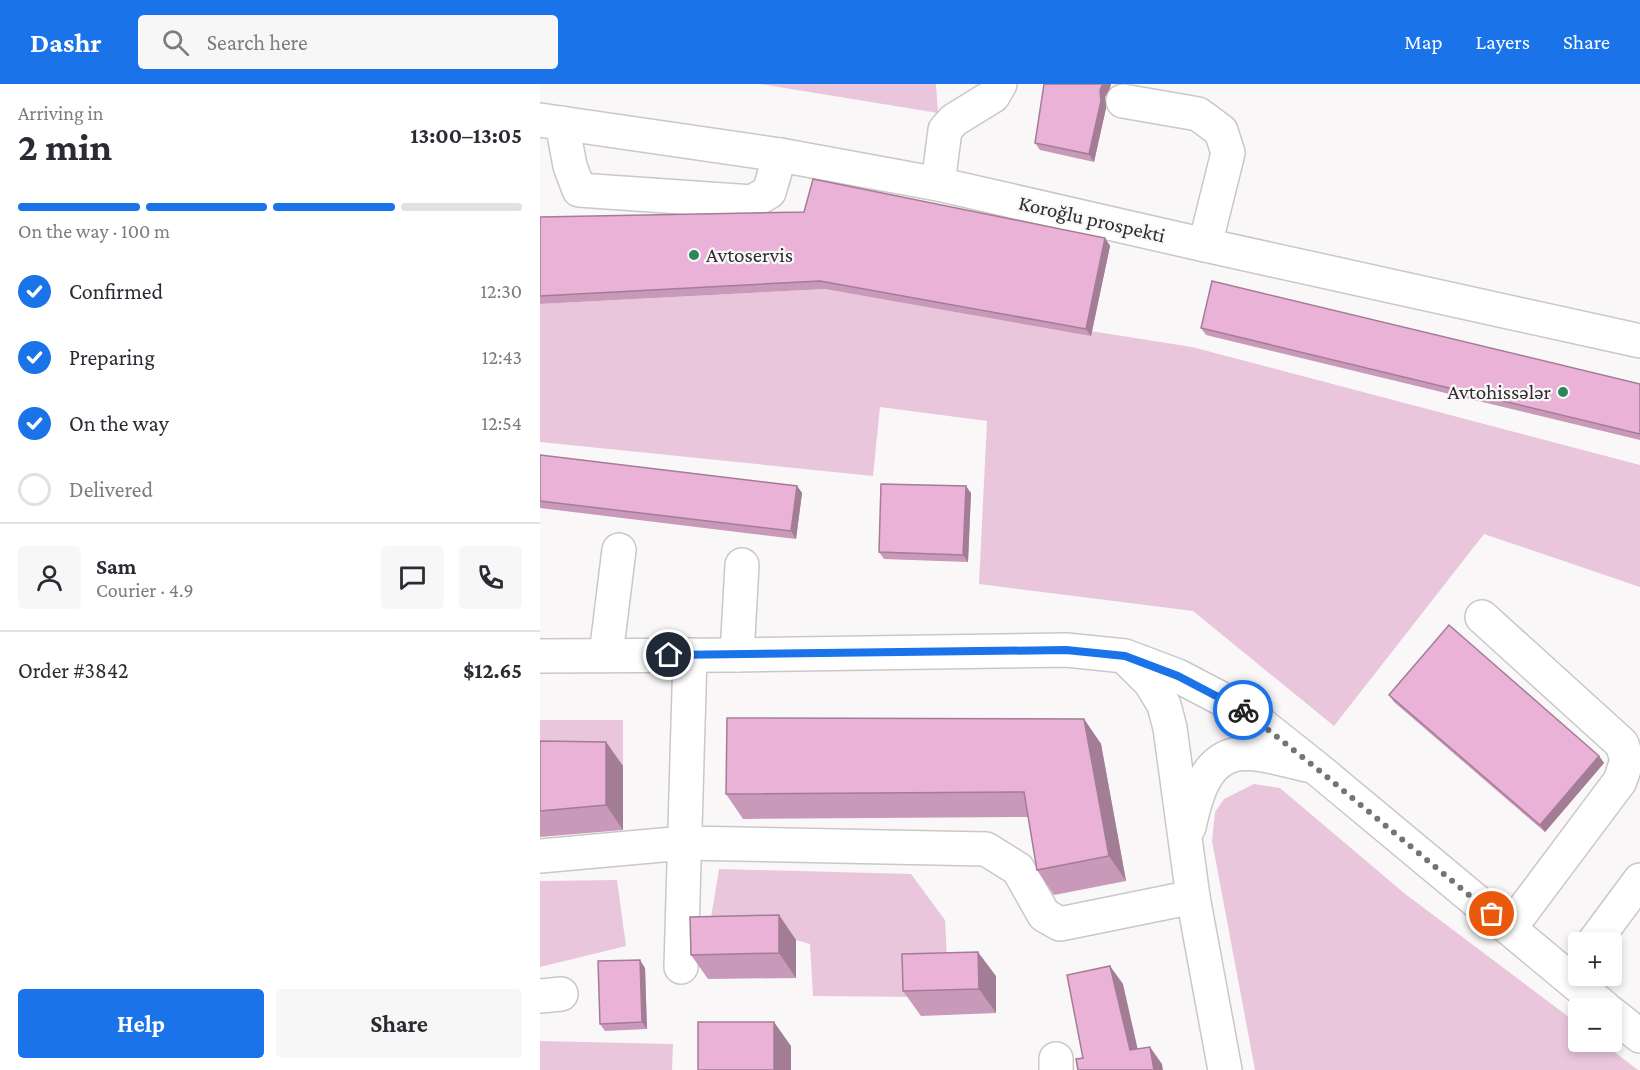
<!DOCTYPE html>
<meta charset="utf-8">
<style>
:root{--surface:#fff;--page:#f7f7f7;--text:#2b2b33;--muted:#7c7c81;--line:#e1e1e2;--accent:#1a73e8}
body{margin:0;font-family:"Crimson Pro",serif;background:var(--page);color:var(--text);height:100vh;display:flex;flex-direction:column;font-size:22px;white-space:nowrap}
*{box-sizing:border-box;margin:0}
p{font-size:20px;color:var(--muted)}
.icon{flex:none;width:33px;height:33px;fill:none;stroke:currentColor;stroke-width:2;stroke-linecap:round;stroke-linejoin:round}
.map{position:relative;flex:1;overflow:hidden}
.panel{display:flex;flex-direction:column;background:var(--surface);width:540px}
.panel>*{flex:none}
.buttons{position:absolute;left:1028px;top:848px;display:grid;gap:12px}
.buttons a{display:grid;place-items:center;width:54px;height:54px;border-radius:6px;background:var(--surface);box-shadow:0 3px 9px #0003;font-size:30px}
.pin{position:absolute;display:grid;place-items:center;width:51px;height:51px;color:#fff;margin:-26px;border:3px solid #fff;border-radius:50%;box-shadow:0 2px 6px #0007}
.courier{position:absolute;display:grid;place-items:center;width:60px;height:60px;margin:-30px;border:4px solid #1a73e8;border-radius:50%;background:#fff;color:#222;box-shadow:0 2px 8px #0007}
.overview em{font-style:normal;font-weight:700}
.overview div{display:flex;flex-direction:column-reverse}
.overview{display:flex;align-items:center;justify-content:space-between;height:102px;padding:0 18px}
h1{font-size:39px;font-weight:700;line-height:45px}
.bar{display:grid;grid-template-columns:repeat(4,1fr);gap:9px 6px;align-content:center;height:72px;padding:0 18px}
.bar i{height:8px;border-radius:4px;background:var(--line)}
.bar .active{background:var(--accent)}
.bar p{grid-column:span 4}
.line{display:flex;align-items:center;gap:15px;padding:0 18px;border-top:2px solid var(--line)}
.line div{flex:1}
.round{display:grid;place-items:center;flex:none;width:63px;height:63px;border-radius:6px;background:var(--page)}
ol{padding:0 18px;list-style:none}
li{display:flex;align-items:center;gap:18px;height:66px}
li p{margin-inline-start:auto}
li .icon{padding:6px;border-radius:50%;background:var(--accent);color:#fff;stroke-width:4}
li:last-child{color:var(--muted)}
li i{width:33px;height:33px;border:3px solid var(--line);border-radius:50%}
.action{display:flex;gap:12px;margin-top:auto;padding:12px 18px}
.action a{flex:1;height:69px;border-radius:6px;background:var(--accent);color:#fff;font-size:24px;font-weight:700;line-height:69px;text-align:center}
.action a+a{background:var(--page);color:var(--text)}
header{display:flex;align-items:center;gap:36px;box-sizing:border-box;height:84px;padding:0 30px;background:var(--accent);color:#fff}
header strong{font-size:28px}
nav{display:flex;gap:33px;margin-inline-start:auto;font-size:21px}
.search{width:420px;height:54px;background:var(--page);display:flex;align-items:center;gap:15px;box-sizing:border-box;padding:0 21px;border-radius:6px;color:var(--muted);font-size:22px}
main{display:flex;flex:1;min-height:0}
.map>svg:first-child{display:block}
</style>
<header>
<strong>Dashr</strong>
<div class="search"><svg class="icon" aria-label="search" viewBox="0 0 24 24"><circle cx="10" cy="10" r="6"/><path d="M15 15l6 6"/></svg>Search here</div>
<nav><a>Map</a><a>Layers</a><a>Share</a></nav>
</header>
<main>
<section class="panel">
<div class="overview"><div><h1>2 min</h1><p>Arriving in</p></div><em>13:00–13:05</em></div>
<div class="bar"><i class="active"></i><i class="active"></i><i class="active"></i><i></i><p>On the way · 100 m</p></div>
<ol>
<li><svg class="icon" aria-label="check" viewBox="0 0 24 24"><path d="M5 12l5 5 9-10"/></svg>Confirmed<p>12:30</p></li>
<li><svg class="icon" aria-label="check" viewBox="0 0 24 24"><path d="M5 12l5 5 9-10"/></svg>Preparing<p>12:43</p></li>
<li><svg class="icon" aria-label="check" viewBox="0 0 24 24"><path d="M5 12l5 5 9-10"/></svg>On the way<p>12:54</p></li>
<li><i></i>Delivered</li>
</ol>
<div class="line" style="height:108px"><a class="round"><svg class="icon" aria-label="person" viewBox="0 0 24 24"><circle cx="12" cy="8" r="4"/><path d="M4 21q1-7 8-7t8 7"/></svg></a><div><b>Sam</b><p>Courier · 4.9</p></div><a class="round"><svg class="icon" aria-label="chat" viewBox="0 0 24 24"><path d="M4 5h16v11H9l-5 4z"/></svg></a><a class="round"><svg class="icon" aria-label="phone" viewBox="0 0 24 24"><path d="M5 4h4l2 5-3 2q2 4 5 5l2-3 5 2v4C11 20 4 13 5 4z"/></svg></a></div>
<div class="line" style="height:78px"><div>Order #3842</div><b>$12.65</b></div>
<div class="action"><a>Help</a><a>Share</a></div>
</section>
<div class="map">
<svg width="1100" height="986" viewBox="0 0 1100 986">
<rect width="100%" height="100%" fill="#faf7f9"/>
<!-- green -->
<g fill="#eac6dd">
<polygon points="220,0 396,0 398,29"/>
<polygon points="285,205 652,263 1100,381 1100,503 944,450 794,642 653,527 439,500 447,337 340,323 333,392 0,358 0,220"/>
<rect x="0" y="636" width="83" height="46"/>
<polygon points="714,700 740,704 864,809 1038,940 1038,957 1060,957 1098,986 715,986 672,757 675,728 684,715"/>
<polygon points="179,785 371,790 405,836 408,894 380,913 273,912 270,860 256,856 167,858"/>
<polygon points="77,796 86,862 0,883 0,797"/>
<polygon points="0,957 133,960 132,986 0,986"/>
</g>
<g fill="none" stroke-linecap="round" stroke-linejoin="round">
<!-- minor casing -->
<g stroke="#cac7c9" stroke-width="36">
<g id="minor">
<polyline points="583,17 658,30 681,47 688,69 665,161"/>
<polyline points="0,36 240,71 398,100 665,161 1100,257"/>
<polyline points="22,39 30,82 39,106 212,118 229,108 240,71"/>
<polyline points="398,100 405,46 414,36 453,12 460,0"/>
<polyline points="942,533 1082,660 1087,676 1080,697 970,844"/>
<polyline points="66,571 79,466"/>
<polyline points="197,571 202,481"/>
<polyline points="0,572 197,571 526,566 585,572 638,592 703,626 775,683 1065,924"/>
<polyline points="588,576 610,598 624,621 630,644 653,813 685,986"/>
<path d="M649,743C655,716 664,675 698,670C720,667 746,677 767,681"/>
<polyline points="0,772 144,759 446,765 478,785 504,831 520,840 653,813"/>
<polyline points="1054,858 1100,796"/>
<polyline points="141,883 150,571"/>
<polyline points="0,912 21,910"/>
<polyline points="1071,929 1100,952"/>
<polyline points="516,975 516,986"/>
</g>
</g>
<!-- minor -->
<use href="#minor" stroke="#fff" stroke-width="33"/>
</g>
<!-- wall -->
<g fill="#c899b8">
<polygon points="504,0 571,0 570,4 565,13 566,24 554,78 500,66 495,59"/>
<polygon points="0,133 565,154 570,162 551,252 285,205 0,220"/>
<polygon points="661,244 1100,300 1100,356 666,251"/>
<polygon points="0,371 257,402 262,409 256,455 0,424"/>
<polygon points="431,409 428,478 344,475 339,468"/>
<polygon points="849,611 1059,672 1064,679 1005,748 854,618"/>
<polygon points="544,635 561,660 586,797 514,811 497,786 488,733 203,735 186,710"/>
<polygon points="0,657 66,658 83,682 83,746 0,753"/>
<polygon points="239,831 256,856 256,894 168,895 151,871"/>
<polygon points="105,884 107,945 65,947 60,940"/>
<polygon points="456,892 456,929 381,932 363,907"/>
</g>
<!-- shaded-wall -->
<g fill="#a37d96">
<polygon points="563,0 571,0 570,4 565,13 566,24 554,78 549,70 560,6"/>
<polygon points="565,154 570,162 551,252 546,245"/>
<polygon points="257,402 262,409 256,455 251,447"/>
<polygon points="426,402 431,409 428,478 423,471"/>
<polygon points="544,635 561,660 586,797 569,772"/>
<polygon points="66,658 83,682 83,746 66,721"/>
<polygon points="1059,672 1064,679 1005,748 1000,741"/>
<polygon points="239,831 256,856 256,894 239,869"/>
<polygon points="438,868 456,892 456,929 439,905"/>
<polygon points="100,876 105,884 107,945 102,938"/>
<polygon points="570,882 583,900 602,984 590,966"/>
<polygon points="234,938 251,962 251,986 234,986"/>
<polygon points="610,963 622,980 623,986 614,986"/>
</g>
<!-- building -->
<g fill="#e9b2d6" stroke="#a37d96" stroke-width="1.5">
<polygon points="504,0 563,0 560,6 561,17 549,70 495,59"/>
<polygon points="273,95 565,154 546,245 280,197 0,212 0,133 264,128"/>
<polygon points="672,197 1100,300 1100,350 661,244"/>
<polygon points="0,371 257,402 251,447 0,417"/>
<polygon points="341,400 426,402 423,471 339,468"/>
<polygon points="909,541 1059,672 1000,741 849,611"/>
<polygon points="187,634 544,635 569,772 497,786 484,708 186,710"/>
<polygon points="0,657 66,658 66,721 0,727"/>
<polygon points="239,831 239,869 151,871 150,833"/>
<polygon points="438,868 439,905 363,907 362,870"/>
<polygon points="100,876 102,938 60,940 58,877"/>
<polygon points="570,882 590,966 610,963 614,986 538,986 536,975 543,974 527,891"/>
<rect x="158" y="938" width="76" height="48"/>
</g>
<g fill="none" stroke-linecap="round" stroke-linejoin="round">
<!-- done -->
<polyline stroke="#757475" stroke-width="6" stroke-dasharray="0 10.8" points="703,626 775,683 952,830"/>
<!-- route -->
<polyline stroke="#1a73e8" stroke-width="8" points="129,571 526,566 585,572 638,592 703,626"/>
</g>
<!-- markers -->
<g fill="#2b865c" stroke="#faf7f9" stroke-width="2">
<circle cx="154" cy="171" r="6"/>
<circle cx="1023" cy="308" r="6"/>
</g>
<g text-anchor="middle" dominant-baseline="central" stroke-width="4.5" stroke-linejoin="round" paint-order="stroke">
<!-- street labels -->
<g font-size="21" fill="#2e2d2e" stroke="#faf7f9">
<text transform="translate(552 135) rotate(13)">Koroğlu prospekti</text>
</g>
<!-- poi labels -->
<g font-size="21" fill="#2e2d2e" stroke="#faf7f9" text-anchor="start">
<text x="166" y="171">Avtoservis</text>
<text x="1011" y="308" text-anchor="end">Avtohissələr</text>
</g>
</g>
</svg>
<div class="buttons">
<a>+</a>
<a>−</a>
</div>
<div class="pin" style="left:952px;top:830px;background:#ea580c"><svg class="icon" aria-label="bag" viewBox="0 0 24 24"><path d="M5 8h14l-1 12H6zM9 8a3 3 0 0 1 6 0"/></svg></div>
<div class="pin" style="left:129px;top:571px;background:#1f2937"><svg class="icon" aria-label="home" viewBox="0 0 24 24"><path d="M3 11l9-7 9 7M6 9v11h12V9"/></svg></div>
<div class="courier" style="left:703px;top:626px"><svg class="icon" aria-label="bike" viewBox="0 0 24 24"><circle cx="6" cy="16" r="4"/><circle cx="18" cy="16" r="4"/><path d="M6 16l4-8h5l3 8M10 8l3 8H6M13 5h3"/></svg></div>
</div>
</main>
